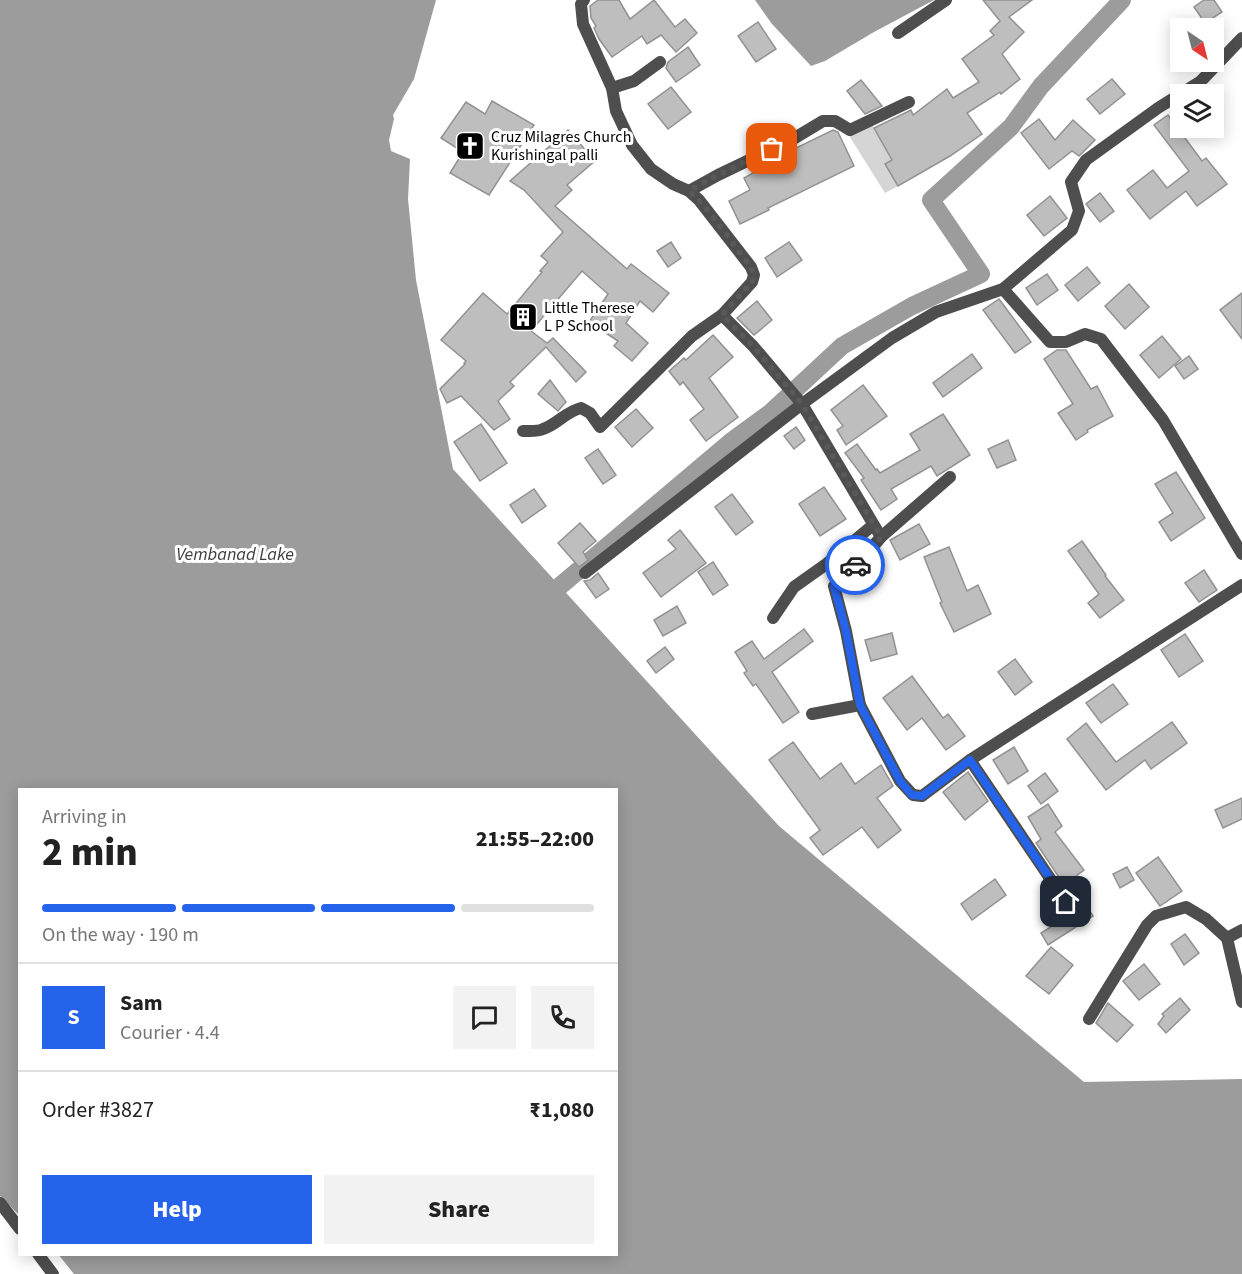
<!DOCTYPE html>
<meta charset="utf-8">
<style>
:root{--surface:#fff;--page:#f2f2f2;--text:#222;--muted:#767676;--line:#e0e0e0;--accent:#2563eb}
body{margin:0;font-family:"Source Sans 3",sans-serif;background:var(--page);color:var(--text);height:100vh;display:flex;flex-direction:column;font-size:22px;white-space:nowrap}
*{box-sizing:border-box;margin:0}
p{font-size:20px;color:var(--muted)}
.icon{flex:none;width:33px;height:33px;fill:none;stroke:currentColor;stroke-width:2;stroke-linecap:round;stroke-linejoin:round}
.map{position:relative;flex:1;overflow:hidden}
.side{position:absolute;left:18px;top:788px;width:600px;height:468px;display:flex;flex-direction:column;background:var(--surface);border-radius:0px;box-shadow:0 3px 15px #0003}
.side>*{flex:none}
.needle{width:39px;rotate:145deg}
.buttons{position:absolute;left:1170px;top:18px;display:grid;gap:12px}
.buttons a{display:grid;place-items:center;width:54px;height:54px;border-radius:0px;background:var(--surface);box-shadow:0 3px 15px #0003;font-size:30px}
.pin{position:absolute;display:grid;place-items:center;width:51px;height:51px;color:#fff;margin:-26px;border-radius:12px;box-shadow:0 3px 9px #0006}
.courier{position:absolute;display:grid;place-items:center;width:60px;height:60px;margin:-30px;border:4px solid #2563eb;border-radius:50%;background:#fff;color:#222;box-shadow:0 2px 8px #0007}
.head em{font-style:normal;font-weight:800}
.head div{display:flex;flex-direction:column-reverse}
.head{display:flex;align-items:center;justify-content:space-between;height:102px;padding:0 24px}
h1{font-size:39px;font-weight:800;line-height:45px}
.bar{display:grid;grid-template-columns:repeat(4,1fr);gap:9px 6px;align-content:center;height:72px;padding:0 24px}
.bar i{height:8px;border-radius:4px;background:var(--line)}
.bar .active{background:var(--accent)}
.bar p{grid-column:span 4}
.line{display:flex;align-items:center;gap:15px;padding:0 24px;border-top:2px solid var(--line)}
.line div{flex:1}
.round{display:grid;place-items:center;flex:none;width:63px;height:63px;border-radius:0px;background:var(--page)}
.action{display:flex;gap:12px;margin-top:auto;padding:12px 24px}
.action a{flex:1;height:69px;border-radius:0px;background:var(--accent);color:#fff;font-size:24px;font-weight:800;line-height:69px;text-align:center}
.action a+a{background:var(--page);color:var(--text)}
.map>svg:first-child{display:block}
</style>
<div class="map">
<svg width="1242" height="1274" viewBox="0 0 1242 1274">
<rect width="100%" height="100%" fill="#fff"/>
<!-- green -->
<polygon fill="#d5d5d5" points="872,125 883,144 903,154 885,164 898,186 885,193 848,134"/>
<!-- water -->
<g fill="#9c9c9c">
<polygon points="0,0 436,0 414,79 393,115 394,119 389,140 391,151 410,159 408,199 416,280 453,469 779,826 1084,1082 1242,1079 1242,1274 74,1274 58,1254 616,1254 616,789 20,789 19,1215 0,1196"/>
<polygon points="755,0 934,0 874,32 825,61 811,66 772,24"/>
</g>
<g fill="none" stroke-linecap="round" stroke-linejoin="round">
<!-- canal -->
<polyline stroke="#9c9c9c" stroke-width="18" points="560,586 733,440 770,413 842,346 912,306 981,274 931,200 1011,127 1041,86 1122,0"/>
</g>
<!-- building -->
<g fill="#bebebe" stroke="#929292" stroke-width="1.5">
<polygon points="598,0 619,0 630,19 654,0 675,27 685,19 697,33 676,52 661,35 647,44 642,36 612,57 599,39 594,28 596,26 591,18 590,6"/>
<polygon points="983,0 1032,0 1009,17 1024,32 1002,54 1020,79 1001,94 1000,92 967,113 982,134 950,156 898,186 885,164 892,160 874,128 911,110 913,115 947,89 953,98 979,82 962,59 994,35 990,31 1000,21"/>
<polygon points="1204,0 1214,0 1222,12 1205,23 1194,7"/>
<polygon points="758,22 776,49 756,62 738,36"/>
<polygon points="688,47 700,65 676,82 666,68 668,62"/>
<polygon points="1112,79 1125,94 1100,114 1087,99"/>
<polygon points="861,80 882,106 865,114 847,91"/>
<polygon points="671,87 691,112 668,129 648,104"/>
<polygon points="492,101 534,125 489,195 450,173 463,152 441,138 466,102 485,114"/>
<polygon points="1168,115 1202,161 1206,158 1227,184 1197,206 1186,191 1150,219 1127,190 1153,170 1167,188 1189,171 1154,125"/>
<polygon points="1039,119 1055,140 1073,120 1095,140 1079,156 1072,151 1049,169 1021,133"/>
<polygon points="568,130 595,161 567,185 572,190 555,206 627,269 631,264 669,293 653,312 640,301 626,323 648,343 632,361 614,346 618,341 589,322 608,294 582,271 531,331 547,343 553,338 586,372 576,382 546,347 510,382 514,386 498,401 510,419 494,430 461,396 447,403 440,389 465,364 464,363 466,361 441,340 483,293 507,314 542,272 540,271 548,262 541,256 563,232 524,190 510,181"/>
<polygon points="833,130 838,132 854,166 768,208 769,210 740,224 729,201 750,190 744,178 762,168 761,165"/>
<polygon points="1100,193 1114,211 1100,222 1086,204"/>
<polygon points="1050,196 1067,218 1044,236 1027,215"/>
<polygon points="671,242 681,258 668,267 657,251"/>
<polygon points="789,242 802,260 777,277 765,258"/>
<polygon points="1087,267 1100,283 1078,301 1065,285"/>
<polygon points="1047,274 1058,290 1037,305 1026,288"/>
<polygon points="1129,284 1149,307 1125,329 1105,306"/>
<polygon points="1242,293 1242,339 1220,310"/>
<polygon points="999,299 1031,342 1015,353 983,310"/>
<polygon points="757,301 772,320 754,335 737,318"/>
<polygon points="713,335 733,357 709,378 738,417 706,441 690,420 704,409 683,382 680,385 669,371 684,358 686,360"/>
<polygon points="1162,336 1181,359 1159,378 1140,355"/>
<polygon points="1057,350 1066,350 1091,389 1097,386 1113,416 1087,430 1088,432 1076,440 1058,413 1073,404 1044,359"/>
<polygon points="972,354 982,368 943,397 933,383"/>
<polygon points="1189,356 1198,369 1184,379 1175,366"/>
<polygon points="550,380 566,402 558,411 538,394"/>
<polygon points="863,385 887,416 846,445 837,430 843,426 831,410"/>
<polygon points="636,409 653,428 632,447 615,427"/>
<polygon points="943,414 970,455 937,476 931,466 891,489 897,499 881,510 861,480 864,478 845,453 857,444 876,470 877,469 880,473 920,450 910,434"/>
<polygon points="481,424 507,463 480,481 454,442"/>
<polygon points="796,427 805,440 794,449 784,436"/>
<polygon points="1008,440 1016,460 997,468 988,449"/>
<polygon points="598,449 616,475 603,484 585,458"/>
<polygon points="1176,472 1205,518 1171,541 1159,522 1173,513 1155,484"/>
<polygon points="824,487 846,519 820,536 799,504"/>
<polygon points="534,489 546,506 522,523 510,505"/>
<polygon points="732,494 753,522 736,535 715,507"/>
<polygon points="580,523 596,541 583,552 588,560 579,567 558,543"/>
<polygon points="919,524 930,544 900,560 890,540"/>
<polygon points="680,530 706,563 661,597 643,573 676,549 668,540"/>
<polygon points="1082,541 1106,575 1105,576 1124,600 1100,618 1088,603 1099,594 1068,551"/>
<polygon points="949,547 967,591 978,585 991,614 954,632 940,603 942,602 924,557"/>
<polygon points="713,562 728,585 713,595 698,572"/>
<polygon points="1204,570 1217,590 1199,602 1185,583"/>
<polygon points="598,573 609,589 596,598 584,581 590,580"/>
<polygon points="677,606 686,623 663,636 654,620"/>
<polygon points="804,629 813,641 772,672 799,712 783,723 756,684 753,686 744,673 747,671 735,652 752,641 764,659"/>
<polygon points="892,633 897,654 871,661 865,640"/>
<polygon points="1185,634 1203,661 1179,677 1161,650"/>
<polygon points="665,647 674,659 656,673 647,661"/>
<polygon points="1015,659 1032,682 1015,695 998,672"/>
<polygon points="912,676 943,718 948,714 965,736 946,750 922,718 907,730 883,698"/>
<polygon points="1113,684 1128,704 1101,723 1086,703"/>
<polygon points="1172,722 1187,743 1151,769 1145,760 1106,790 1067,739 1086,723 1116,762"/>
<polygon points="793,742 820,779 841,763 855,784 881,765 893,786 877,798 901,830 878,848 862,827 823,855 810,838 820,830 769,760"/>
<polygon points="1014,747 1028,771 1008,784 993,760"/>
<polygon points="968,772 988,801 965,820 943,792"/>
<polygon points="1045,773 1058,791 1041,804 1028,786"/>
<polygon points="1242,798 1242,819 1223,828 1215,810"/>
<polygon points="1048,804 1062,826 1055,832 1084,870 1064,885 1036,843 1041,839 1028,817"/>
<polygon points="1158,857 1182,891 1160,906 1136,873"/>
<polygon points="1127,867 1134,880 1120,888 1113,874"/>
<polygon points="995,879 1006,895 972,920 961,904"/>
<polygon points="1086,905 1093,916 1048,945 1041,933"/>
<polygon points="1185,934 1199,953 1184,965 1171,944"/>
<polygon points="1051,947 1073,965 1049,994 1026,976"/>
<polygon points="1144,964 1160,984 1139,1000 1123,981"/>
<polygon points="1180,998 1190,1010 1166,1033 1158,1024 1164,1016 1162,1014"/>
<polygon points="1108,1003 1133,1025 1117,1042 1096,1023"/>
</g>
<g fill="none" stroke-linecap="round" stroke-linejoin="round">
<!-- street -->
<g stroke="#4e4e4e" stroke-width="12">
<polyline points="584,0 581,4 583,24 612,88 616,111 632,145 651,169 673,184 689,191 699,200 751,267 754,275 752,282 722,315 753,346 802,404 892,338 936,312 1003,289 1050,342 1066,342 1085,334 1101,339 1163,420 1242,554"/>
<polyline points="898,33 946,0"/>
<polyline points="612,88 634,81 660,62"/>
<polyline points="689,191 718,175 793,139 823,121 835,121 850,130 909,102"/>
<polyline points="1003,289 1072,230 1079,211 1071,182 1086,160 1158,108 1201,81 1242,38"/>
<path d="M523,431C530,431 537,432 543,429C558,424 565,412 581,408L590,413L600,427L692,336L722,315"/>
<polyline points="881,537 950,477"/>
<polyline points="585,573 802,404 881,537 870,550 834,586 846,631 860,705 900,781 913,795 922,796 970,760 1066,902"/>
<polyline points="773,618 794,587 825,565 873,525"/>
<polyline points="812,714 860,705"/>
<polyline points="970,760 1242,585"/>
<polyline points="1242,930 1227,938 1242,1002"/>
<polyline points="1089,1019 1147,925 1156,916 1186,907 1206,919 1227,938"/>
<polyline points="0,1203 20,1229"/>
<polyline points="38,1254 53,1274"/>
</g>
</g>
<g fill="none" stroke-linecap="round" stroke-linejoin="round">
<!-- done -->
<path stroke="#595959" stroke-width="6" stroke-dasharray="0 10.8" d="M772,149L718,175L689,191C713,213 731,242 751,267L754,275L752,282L722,315L753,346L802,404L881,537L870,550L855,565"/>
<!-- route -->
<polyline stroke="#2563eb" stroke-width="8" points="855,565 834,586 846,631 860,705 900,781 912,795 922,796 970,760 1066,902"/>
</g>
<!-- icons -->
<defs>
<g id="church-square" transform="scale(1.5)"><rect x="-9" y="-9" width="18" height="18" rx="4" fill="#000" stroke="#fff"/><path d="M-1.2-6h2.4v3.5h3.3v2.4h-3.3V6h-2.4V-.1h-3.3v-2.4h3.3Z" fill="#fff"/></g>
<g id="building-square" transform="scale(1.5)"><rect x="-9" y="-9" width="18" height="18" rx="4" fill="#000" stroke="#fff"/><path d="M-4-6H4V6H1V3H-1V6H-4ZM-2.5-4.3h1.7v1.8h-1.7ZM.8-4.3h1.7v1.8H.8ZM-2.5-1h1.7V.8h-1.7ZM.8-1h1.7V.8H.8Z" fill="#fff"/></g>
</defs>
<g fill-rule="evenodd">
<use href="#church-square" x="470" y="146"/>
<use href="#building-square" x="523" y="317"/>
</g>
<g text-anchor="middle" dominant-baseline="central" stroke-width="6" stroke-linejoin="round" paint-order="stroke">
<!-- poi labels -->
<g font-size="16" fill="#000" stroke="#fff" text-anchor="start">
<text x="491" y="137">Cruz Milagres Church<tspan x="491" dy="18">Kurishingal palli</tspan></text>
<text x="544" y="308">Little Therese<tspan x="544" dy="18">L P School</tspan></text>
</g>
<!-- water labels -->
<g font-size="18" font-style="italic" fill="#3d3d3d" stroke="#fff">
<text x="235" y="554">Vembanad Lake</text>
</g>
</g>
</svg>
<div class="buttons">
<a><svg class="needle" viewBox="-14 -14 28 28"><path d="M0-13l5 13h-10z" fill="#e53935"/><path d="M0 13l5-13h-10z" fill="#767676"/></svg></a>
<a><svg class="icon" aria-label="layers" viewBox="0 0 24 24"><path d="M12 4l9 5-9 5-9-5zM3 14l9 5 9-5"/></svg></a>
</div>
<div class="pin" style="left:772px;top:149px;background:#ea580c"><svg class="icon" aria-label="bag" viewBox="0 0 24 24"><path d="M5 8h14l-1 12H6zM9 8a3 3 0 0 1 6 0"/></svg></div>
<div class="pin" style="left:1066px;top:902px;background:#1f2937"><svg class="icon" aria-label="home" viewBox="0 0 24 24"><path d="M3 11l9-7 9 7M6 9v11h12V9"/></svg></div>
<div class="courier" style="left:855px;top:565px"><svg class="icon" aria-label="car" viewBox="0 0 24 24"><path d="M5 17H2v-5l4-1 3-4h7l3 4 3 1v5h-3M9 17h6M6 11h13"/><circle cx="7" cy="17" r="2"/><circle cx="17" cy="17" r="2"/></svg></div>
<section class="side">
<div class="head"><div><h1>2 min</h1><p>Arriving in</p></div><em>21:55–22:00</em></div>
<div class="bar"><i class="active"></i><i class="active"></i><i class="active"></i><i></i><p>On the way · 190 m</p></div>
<div class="line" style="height:108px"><b class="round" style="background:var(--accent);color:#fff">S</b><div><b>Sam</b><p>Courier · 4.4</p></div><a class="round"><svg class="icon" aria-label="chat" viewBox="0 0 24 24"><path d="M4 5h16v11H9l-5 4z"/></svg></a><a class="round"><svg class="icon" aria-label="phone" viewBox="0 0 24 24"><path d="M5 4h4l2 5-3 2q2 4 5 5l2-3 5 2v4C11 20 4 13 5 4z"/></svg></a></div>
<div class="line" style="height:78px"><div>Order #3827</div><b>₹1,080</b></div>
<div class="action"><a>Help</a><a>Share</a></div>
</section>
</div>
